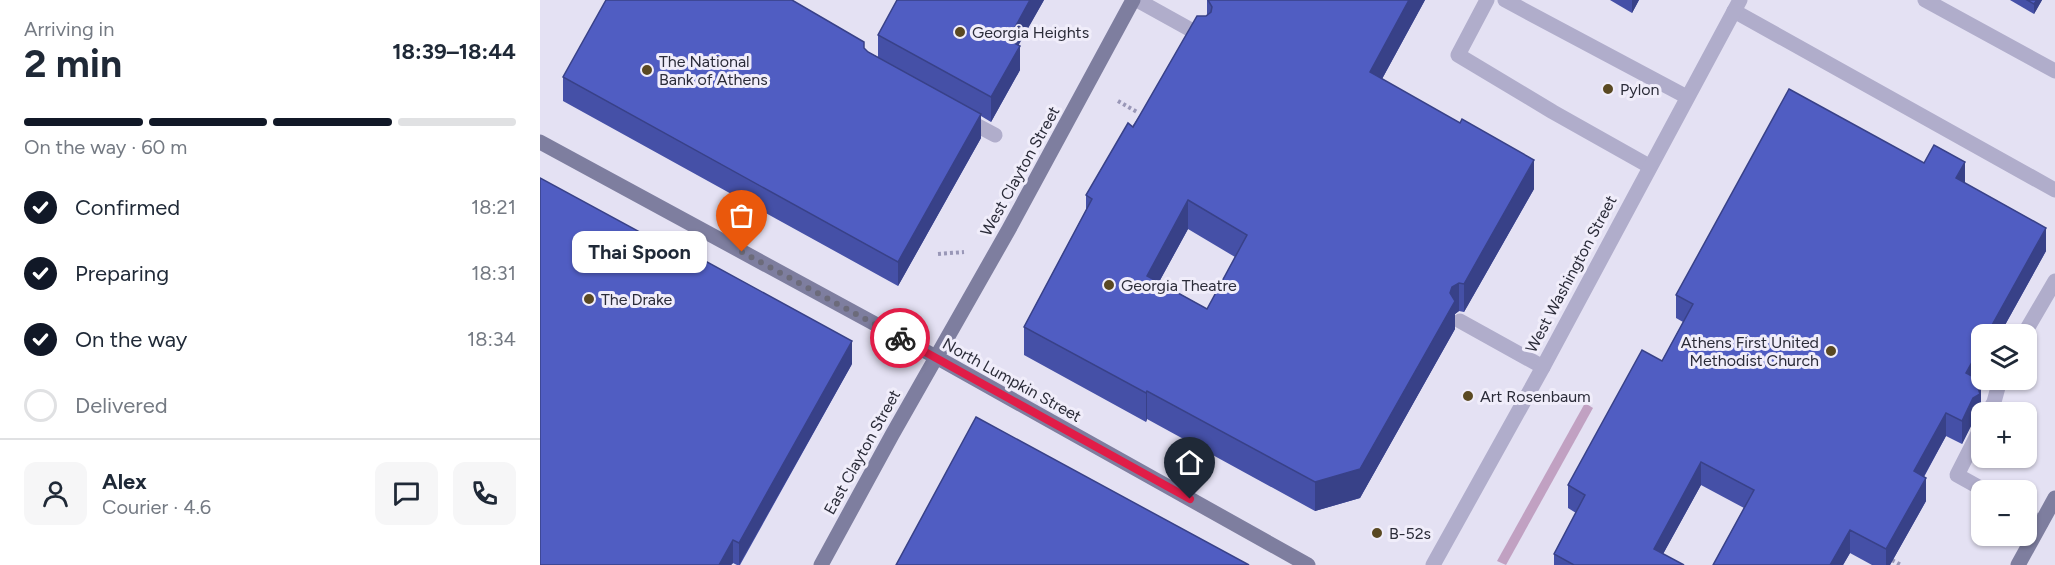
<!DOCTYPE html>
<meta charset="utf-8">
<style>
:root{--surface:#fff;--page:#f6f6f7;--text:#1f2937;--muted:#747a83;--line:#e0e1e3;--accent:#111827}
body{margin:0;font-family:Figtree,sans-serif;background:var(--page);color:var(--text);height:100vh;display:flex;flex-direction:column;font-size:22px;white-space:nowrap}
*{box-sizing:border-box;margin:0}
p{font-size:20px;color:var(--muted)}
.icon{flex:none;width:33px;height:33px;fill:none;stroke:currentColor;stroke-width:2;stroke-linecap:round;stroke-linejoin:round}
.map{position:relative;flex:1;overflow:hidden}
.details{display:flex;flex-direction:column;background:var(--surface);width:540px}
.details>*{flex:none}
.fabs{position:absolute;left:1431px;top:324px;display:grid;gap:12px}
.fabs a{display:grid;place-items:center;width:66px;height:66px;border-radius:12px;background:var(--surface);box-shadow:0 2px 4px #0004;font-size:30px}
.pin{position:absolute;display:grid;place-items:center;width:51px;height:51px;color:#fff;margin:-62px -26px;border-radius:50% 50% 50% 0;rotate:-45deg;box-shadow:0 0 6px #0007}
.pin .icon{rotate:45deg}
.courier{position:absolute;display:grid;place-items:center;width:60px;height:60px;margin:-30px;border:4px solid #e11d48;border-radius:50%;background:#fff;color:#222;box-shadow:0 2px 8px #0007}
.bubble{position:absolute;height:42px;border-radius:12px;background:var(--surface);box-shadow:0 2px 4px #0004;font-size:20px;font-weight:700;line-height:42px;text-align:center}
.overview em{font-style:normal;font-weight:700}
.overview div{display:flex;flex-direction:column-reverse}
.overview{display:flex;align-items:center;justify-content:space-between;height:102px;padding:0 24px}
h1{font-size:39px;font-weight:700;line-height:45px}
.bar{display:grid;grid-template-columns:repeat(4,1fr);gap:9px 6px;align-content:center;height:72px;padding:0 24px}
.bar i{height:8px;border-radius:4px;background:var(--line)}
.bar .active{background:var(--accent)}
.bar p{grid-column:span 4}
.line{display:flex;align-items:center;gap:15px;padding:0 24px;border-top:2px solid var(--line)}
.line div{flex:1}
.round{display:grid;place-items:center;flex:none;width:63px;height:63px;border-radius:12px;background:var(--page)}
ol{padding:0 24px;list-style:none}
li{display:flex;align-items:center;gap:18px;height:66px}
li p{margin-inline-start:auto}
li .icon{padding:6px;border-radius:50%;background:var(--accent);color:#fff;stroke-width:4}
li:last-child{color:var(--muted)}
li i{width:33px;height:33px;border:3px solid var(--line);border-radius:50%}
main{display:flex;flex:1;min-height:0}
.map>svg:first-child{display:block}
</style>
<main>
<section class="details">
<div class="overview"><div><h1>2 min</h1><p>Arriving in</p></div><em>18:39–18:44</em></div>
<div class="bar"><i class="active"></i><i class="active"></i><i class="active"></i><i></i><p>On the way · 60 m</p></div>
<ol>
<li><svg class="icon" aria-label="check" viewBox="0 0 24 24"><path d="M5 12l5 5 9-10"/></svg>Confirmed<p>18:21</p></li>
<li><svg class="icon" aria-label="check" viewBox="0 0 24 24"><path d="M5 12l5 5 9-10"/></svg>Preparing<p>18:31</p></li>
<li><svg class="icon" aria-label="check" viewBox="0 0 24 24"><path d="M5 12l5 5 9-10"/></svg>On the way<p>18:34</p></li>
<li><i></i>Delivered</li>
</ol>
<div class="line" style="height:108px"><a class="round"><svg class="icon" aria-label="person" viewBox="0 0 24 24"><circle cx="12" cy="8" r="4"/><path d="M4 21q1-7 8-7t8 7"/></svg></a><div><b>Alex</b><p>Courier · 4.6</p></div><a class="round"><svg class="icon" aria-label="chat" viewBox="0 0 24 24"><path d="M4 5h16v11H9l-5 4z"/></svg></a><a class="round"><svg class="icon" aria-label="phone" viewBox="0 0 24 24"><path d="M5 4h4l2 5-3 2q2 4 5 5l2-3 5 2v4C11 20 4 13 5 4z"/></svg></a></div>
</section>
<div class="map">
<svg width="1515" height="565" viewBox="0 0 1515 565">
<rect width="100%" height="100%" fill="#e4e1f3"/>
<!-- green -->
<polygon fill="#c1a1c2" points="1045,403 1053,408 966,565 957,561"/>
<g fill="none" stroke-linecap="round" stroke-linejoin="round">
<!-- path -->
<g stroke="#9997b7" stroke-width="4" stroke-dasharray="3 3" stroke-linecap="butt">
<polyline points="578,101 597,112"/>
<polyline points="398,254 424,252"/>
<polyline points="1352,560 1361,565"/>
</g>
<!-- lane -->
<g stroke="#b0adcb" stroke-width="15">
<polyline points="597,0 662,36"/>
<polyline points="947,0 918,55 1013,112 1109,166"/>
<polyline points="965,0 1147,97"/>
<polyline points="1194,11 1515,190"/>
<polyline points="423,118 455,135"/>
<polyline points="920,321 1003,367"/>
<polyline points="1484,334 1515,281"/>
<polyline points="1448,412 1454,402 1460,380"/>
<polyline points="1442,426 1417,475 1444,490"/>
<polyline points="1486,515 1501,523"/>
</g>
<!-- street -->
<g stroke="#b0adcb" stroke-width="15">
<polyline points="1385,0 1515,71"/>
<polyline points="893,565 1003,367 1200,0"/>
</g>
<!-- secondary -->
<g stroke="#7e7e9f" stroke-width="15">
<polyline points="0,142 396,357 768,565"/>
<polyline points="281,565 352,435 469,229 593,0"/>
<polyline points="1478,565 1515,498"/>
</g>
</g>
<!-- wall -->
<g fill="#4550a7" fill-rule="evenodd">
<polygon points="504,0 478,45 480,70 451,122 441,116 441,138 358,286 23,101 23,77 324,48 328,52 338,57 338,35"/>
<path d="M667,0H885L842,79L994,189L924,312L919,311L915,314V329L820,498L775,511L607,419L606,422L484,355V327L546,210V195L667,15ZM648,229L695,257L667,309L619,282Z"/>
<polygon points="1070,0 1099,0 1092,13"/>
<polygon points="1470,0 1502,0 1494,14"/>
<polygon points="1384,163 1425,183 1506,251 1460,334 1442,334 1442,367 1436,378 1441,404 1440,408 1440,417 1433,422 1422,444 1406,436 1384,477 1386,501 1350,565 1332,565 1310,553 1303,565 1173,565 1204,508 1161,485 1123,554 1144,565 1014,565 1014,554 1036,513 1028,508 1028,485 1122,361 1143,322 1136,318 1136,295"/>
<polygon points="312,364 200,565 197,565 193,563 191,565 0,565"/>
<polygon points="1442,439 1442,455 1439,454 1439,444"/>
<polygon points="1445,458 1454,458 1452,461"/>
</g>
<!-- shaded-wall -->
<g fill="#384188">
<polygon points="490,0 504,0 468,64 468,40"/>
<polygon points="869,0 885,0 830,101 830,72"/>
<polygon points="1092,0 1099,0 1092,13"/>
<polygon points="1497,0 1502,0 1494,14 1494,4"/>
<polygon points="480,46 480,70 451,122 451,97"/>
<polygon points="441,114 441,138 358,286 358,262"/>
<polygon points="994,160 994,189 924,312 924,284"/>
<polygon points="1425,162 1425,185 1416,178"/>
<polygon points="648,200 648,229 607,304 607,276"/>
<polygon points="1506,228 1506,251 1460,334 1447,334"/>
<polygon points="919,283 919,311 915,314 915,329 820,498 775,511 775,482 910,293 912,287"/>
<polygon points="312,341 312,364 199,565 199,543"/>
<polygon points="1442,344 1442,367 1426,396 1426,373"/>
<polygon points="1441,381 1441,404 1440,408 1440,417 1433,422 1422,444 1422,421"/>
<polygon points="607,391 607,419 606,422 606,393"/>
<polygon points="1406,413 1406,436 1374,494 1374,471"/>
<polygon points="1161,462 1161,485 1117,565 1114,549"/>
<polygon points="1386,478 1386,501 1350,565 1346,565 1346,549"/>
<polygon points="1310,530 1310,553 1303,565 1290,565"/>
<polygon points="193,540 193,563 191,565 179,565"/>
</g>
<!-- building -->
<g fill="#505dc2" stroke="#384188" stroke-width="1.5" fill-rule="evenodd">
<polygon points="66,0 252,0 324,42 324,48 328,52 441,114 358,262 23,77"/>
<polygon points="357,0 490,0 468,40 480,46 451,97 338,35"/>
<path d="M668,0H869L830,72L920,123L922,119L994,160L924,284L919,283L912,287L910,293L915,301L820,469L775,482L607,391L606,393L484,327L552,199L546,195L588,123L593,127L657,16H666L671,12L672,7ZM648,200L707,235L667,309L607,276Z"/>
<polygon points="1487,0 1497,0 1494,4"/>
<polygon points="1249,89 1384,163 1394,145 1425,162 1416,178 1506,228 1447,334 1442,334 1442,344 1426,373 1441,381 1438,388 1440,394 1433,398 1422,421 1406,413 1374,471 1386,478 1346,549 1310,530 1290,565 1173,565 1214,490 1161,462 1114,549 1144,565 1034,565 1014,554 1045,495 1028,485 1102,350 1122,361 1153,304 1136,295"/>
<polygon points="0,178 155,262 158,257 312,341 199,543 193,540 179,565 0,565"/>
<polygon points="1458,404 1474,412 1450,412"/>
<polygon points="436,417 709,565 356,565"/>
</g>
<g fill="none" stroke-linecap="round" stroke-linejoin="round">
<!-- done -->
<polyline stroke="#6c6b7a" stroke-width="6" stroke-dasharray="0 10.8" points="202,252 360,338"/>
<!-- route -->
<polyline stroke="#e11d48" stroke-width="8" points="360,338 650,499"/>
</g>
<!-- markers -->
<g fill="#5a4922" stroke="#f0edfa" stroke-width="2">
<circle cx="420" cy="32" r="6"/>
<circle cx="107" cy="70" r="6"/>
<circle cx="1068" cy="89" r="6"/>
<circle cx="569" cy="285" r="6"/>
<circle cx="49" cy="299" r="6"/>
<circle cx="1291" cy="351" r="6"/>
<circle cx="928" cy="396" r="6"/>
<circle cx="837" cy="533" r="6"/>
</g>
<g text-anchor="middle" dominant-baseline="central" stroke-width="6" stroke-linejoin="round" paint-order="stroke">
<!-- poi labels -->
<g font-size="16" fill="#2b2c39" stroke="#f0edfa" text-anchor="start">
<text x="432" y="32">Georgia Heights</text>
<text x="119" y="61">The National<tspan x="119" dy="18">Bank of Athens</tspan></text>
<text x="1080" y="89">Pylon</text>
<text x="581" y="285">Georgia Theatre</text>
<text x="61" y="299">The Drake</text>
<text x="1279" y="342" text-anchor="end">Athens First United<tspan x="1279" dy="18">Methodist Church</tspan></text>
<text x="940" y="396">Art Rosenbaum</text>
<text x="849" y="533">B-52s</text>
</g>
<!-- street labels -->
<g font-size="16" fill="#2b2c39" stroke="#f0edfa">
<text transform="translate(480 171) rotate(-61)">West Clayton Street</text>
<text transform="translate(1031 274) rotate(-62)">West Washington Street</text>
<text transform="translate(472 380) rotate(29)">North Lumpkin Street</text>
<text transform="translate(322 452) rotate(-61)">East Clayton Street</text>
</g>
</g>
</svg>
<div class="fabs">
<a><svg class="icon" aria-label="layers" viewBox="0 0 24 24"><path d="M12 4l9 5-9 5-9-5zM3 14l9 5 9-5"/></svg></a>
<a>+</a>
<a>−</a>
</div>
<div class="pin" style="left:202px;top:252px;background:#ea580c"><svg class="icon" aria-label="bag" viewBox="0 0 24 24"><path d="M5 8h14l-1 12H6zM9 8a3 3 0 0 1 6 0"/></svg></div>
<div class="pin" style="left:650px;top:499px;background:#1f2937"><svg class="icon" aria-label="home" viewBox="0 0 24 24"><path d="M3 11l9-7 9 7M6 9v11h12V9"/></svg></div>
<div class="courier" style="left:360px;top:338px"><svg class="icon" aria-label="bike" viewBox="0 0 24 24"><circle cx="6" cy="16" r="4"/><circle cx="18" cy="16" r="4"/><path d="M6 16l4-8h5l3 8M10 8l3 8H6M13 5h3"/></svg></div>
<div class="bubble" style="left:32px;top:231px;width:135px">Thai Spoon</div>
</div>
</main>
